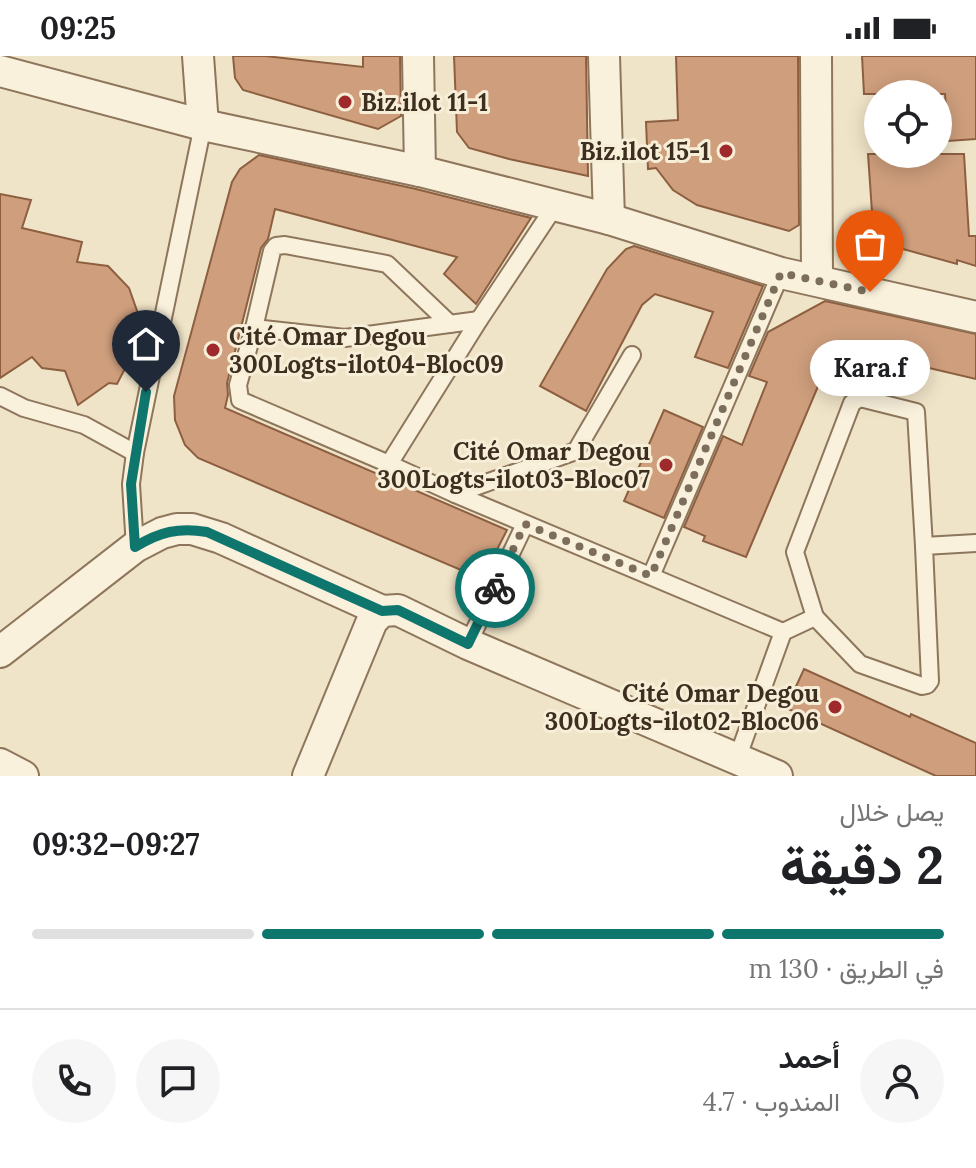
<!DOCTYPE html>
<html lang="ar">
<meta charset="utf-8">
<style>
:root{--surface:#fff;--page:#f6f6f6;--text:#202124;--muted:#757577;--line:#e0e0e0;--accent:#0f766e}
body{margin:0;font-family:Lora,Vazirmatn,serif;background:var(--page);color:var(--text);direction:rtl;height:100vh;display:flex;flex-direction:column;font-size:30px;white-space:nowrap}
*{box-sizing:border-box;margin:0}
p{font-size:26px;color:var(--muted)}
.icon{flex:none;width:44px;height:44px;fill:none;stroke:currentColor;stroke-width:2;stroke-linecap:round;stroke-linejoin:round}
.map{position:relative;height:720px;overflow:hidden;direction:ltr}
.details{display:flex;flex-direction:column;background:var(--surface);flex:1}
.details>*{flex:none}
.tools{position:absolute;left:864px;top:24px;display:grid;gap:16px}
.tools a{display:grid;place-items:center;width:88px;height:88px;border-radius:50%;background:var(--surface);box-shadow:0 4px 20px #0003;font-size:40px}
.pin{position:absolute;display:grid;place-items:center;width:68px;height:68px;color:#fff;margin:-82px -34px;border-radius:50% 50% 50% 0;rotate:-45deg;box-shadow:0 0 8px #0007}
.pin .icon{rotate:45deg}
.courier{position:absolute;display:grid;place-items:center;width:80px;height:80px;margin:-40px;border:6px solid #0f766e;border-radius:50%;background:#fff;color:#222;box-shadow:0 2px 10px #0007}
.bubble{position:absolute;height:56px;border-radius:28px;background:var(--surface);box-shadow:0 4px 20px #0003;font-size:26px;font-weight:700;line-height:56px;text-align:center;direction:rtl}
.head em{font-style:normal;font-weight:700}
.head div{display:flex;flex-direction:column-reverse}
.head{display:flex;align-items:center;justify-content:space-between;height:136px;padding:0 32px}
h1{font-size:52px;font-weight:700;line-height:60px}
.bar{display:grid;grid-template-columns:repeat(4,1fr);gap:12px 8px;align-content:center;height:96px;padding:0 32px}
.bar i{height:10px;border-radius:6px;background:var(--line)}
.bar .on{background:var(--accent)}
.bar p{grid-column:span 4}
.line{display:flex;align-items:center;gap:20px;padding:0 32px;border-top:2px solid var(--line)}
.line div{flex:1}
.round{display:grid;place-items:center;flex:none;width:84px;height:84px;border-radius:42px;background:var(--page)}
.status{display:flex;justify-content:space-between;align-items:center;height:56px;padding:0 40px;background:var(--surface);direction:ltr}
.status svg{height:22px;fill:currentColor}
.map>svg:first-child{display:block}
</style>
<div class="status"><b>09:25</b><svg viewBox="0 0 49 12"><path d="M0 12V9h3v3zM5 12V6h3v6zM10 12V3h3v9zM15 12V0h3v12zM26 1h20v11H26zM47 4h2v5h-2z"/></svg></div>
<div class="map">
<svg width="976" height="720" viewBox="0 0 976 720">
<rect width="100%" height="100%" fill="#f0e4c8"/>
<!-- building -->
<g fill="#cf9f7d" stroke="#8d5f41" stroke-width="2">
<polygon points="233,0 265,0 363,11 363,0 400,0 401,60 378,73 243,34 235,22"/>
<polygon points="454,0 586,0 588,120 509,103 469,92 457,76"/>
<polygon points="676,0 798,0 799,169 789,175 697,149 673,134 656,112 648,113 646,66 678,64"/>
<polygon points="862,0 976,0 976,83 948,85 945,38 864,38"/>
<polygon points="868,98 964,98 969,180 976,180 976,210 957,204 957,208 874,185"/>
<polygon points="259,99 416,133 531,162 476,248 444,218 457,201 275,153 268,183 261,192 227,327 228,339 225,352 507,474 482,523 198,402 185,389 175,364 174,340 232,126 240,113"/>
<polygon points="0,138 31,144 22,172 82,186 77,206 108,210 129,232 142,269 140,302 131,301 117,328 109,327 78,349 65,315 42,312 32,301 0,322"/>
<polygon points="634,190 763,230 728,312 695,301 713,256 655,238 642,249 586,355 540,330 607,213 626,193"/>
<polygon points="825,245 976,278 976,323 835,290 746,501 703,485 705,480 684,471 723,380 742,389 767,326 749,320 768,276"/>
<polygon points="664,354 703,371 664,462 624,445"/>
<polygon points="804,613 910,661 911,658 976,687 976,720 936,720 786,652"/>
</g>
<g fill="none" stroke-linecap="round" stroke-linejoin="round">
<!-- lane casing -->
<g stroke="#8d765c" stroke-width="20">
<g id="lane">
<polyline points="555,150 479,264 389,408 455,438 783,576"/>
<polyline points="254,272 345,282 479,264"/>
<polyline points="0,340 24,352 84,369 135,397"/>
<polyline points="389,408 240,344 238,329 254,272 272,195 276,190 285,189 387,208 450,268"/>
<polyline points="455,438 576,395 632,299"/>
<polyline points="135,491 131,428 135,397 203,69"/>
<polyline points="651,520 781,217"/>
<polyline points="815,561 860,608 922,630 927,629 930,625 924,490 976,487"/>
<polyline points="468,588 525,468"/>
<polyline points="737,703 783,576 815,561 795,496 852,347 860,342 916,356 924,490"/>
</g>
</g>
<!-- street casing -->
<g stroke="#8d765c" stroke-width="34">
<g id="street">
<polyline points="198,0 203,69"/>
<polyline points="418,0 420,115"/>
<polyline points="604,0 609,163"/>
<polyline points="816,0 817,224"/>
<polyline points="0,15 203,69 420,115 609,163 781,217 976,261"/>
<polyline points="0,596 135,491 162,477 177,473 192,473 221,482 382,555"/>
<polyline points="0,708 23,720"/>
<polyline points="308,720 372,565 382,555 398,554 468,588 777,720"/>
</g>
</g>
<!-- lane -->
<use href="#lane" stroke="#faf1dc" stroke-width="16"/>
<!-- street -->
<use href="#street" stroke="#faf1dc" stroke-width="30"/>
</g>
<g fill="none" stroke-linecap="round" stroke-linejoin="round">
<!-- done -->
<polyline stroke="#7c6e5b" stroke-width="8" stroke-dasharray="0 14.4" points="495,532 525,468 651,520 781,217 870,236"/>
<!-- route -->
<path stroke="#0f766e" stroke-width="10" d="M146,336L131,428L135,491C159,476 179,471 207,476L382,555L398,554L468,588L495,532"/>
</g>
<!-- markers -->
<g fill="#9e2a2b" stroke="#f7eed8" stroke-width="3">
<circle cx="345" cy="46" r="8"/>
<circle cx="726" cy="95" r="8"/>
<circle cx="213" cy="294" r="8"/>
<circle cx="666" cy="409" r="8"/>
<circle cx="835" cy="651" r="8"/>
</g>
<g text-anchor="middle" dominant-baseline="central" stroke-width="6" stroke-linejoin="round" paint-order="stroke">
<!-- poi labels -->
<g font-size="24" font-weight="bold" fill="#3d2e20" stroke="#f7eed8" text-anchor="end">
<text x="361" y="46" text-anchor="start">Biz.ilot 11-1</text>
<text x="710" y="95">Biz.ilot 15-1</text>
<text x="229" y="280" text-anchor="start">Cité Omar Degou<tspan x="229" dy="28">300Logts-ilot04-Bloc09</tspan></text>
<text x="650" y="395">Cité Omar Degou<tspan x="650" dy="28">300Logts-ilot03-Bloc07</tspan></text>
<text x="819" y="637">Cité Omar Degou<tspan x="819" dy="28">300Logts-ilot02-Bloc06</tspan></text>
</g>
</g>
</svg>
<div class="tools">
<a><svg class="icon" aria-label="locate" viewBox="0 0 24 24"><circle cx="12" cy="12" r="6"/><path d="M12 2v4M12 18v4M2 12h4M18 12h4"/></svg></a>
</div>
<div class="pin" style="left:870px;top:236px;background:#ea580c"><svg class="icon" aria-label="bag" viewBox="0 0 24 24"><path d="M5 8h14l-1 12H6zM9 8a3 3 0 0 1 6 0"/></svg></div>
<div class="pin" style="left:146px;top:336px;background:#1f2937"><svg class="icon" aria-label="home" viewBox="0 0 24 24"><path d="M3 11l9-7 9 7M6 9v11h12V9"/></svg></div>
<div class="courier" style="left:495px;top:532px"><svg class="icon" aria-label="bike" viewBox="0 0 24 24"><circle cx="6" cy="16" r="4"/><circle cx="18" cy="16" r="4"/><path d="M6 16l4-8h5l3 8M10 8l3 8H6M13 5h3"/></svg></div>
<div class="bubble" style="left:810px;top:284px;width:120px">Kara.f</div>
</div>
<section class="details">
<div class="head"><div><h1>2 دقيقة</h1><p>يصل خلال</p></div><em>09:27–09:32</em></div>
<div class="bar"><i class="on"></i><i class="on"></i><i class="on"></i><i></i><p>في الطريق · 130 m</p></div>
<div class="line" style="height:144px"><a class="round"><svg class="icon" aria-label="person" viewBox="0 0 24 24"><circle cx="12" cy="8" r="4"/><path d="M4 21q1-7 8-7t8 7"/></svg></a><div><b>أحمد</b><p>المندوب · 4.7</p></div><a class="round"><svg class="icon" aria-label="chat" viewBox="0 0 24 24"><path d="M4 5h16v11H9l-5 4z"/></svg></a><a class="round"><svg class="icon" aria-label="phone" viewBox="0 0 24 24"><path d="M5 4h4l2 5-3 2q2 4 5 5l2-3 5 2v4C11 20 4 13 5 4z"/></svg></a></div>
</section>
